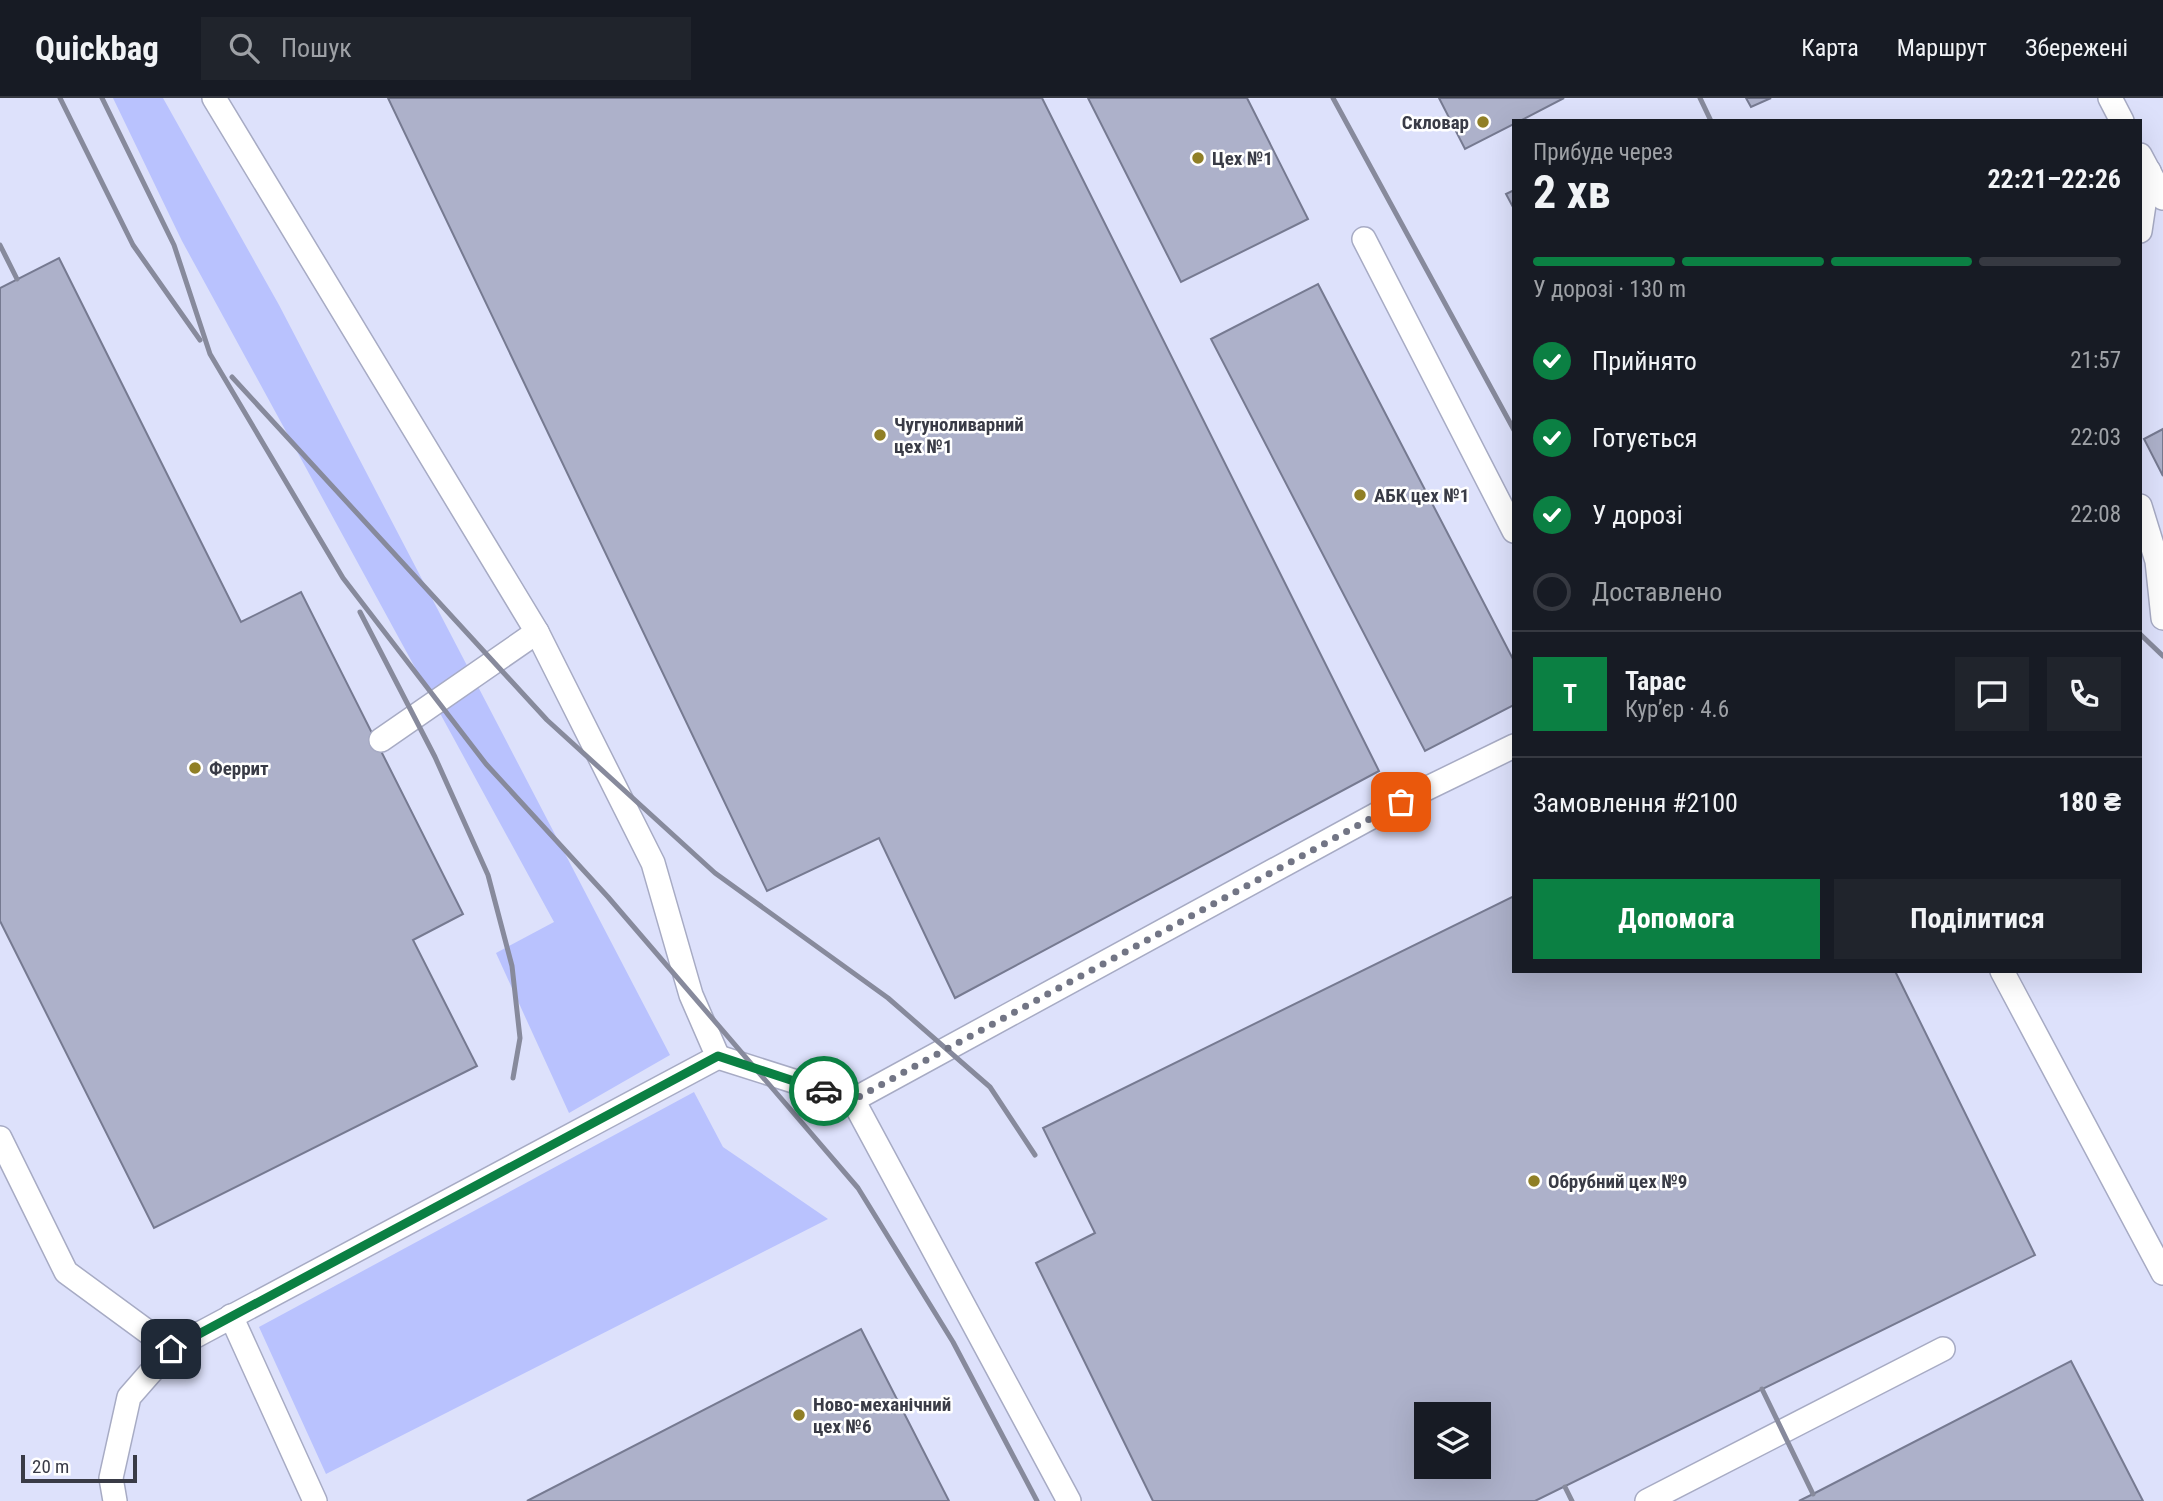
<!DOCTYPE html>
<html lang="uk">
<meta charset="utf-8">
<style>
:root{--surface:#171b24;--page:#20242c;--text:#f1f3f6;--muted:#9ea1a6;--line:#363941;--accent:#0b8043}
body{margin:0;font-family:"Roboto Condensed",sans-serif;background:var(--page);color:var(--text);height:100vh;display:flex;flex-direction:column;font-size:26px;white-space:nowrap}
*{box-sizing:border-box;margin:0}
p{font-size:23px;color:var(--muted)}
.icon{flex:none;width:38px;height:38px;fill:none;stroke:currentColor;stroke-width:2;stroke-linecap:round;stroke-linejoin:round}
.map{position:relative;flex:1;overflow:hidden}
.side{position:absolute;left:1512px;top:21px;width:630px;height:854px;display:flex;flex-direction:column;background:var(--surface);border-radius:0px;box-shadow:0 7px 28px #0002}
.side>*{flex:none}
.controls{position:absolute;left:1414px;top:1304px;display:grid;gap:14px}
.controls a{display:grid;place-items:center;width:77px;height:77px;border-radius:0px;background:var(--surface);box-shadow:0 7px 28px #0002;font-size:35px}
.scale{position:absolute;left:21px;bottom:18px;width:116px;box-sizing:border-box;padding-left:7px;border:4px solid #393b46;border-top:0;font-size:19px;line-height:24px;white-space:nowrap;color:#393b46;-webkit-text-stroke:5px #fff;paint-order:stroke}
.pin{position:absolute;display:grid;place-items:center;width:60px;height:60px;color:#fff;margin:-30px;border-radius:14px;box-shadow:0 4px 10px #0006}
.courier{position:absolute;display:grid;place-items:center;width:70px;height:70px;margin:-35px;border:5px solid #0b8043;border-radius:50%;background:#fff;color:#222;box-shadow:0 2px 9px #0007}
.overview em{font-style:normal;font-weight:700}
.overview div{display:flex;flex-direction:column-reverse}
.overview{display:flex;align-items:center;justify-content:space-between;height:119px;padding:0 21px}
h1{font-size:46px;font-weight:700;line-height:52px}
.bar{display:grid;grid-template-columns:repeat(4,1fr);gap:10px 7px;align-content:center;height:84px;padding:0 21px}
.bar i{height:9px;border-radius:5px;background:var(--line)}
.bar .on{background:var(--accent)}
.bar p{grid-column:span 4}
.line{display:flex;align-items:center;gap:18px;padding:0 21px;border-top:2px solid var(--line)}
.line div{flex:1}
.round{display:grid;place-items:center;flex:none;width:74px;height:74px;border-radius:0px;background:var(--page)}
ol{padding:0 21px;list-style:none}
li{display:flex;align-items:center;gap:21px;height:77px}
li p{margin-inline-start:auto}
li .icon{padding:7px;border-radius:50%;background:var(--accent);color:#fff;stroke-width:4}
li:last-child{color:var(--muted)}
li i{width:38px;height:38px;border:4px solid var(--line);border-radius:50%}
.action{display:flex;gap:14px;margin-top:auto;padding:14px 21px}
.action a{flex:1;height:80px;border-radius:0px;background:var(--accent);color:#fff;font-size:28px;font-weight:700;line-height:80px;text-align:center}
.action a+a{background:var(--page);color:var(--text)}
header{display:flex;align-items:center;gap:42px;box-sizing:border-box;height:98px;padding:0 35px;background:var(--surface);border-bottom:2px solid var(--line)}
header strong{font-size:33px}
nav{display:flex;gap:38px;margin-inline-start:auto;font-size:24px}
.search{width:490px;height:63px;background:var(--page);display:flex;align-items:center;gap:18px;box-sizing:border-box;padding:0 24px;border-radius:0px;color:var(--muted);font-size:26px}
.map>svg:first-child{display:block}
</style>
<header>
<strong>Quickbag</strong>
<div class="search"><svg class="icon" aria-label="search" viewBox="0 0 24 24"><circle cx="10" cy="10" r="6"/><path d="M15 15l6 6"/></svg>Пошук</div>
<nav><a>Карта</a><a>Маршрут</a><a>Збережені</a></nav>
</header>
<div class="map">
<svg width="2163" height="1403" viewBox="0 0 2163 1403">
<rect width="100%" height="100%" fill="#dde1fb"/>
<!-- green -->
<g fill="#b9c2fe">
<polygon points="113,0 163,0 279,207 670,957 569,1015 496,855 554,824 182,143"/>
<polygon points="694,994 723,1049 828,1121 326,1376 259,1229"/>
</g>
<!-- building -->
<g fill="#adb1ca" stroke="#767a91" stroke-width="2" fill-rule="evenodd">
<polygon points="388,0 1042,0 1379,673 955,900 879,740 767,793"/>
<polygon points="1088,0 1247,0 1308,121 1181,184"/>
<polygon points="1439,0 1564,0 1520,23 1514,23 1514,26 1465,51"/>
<polygon points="1746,0 1771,0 1751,9"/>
<polygon points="1514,92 1514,111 1506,96"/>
<polygon points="59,160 241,524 301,494 463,816 413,842 477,968 154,1130 0,823 0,190"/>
<polygon points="1318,186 1514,563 1514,607 1425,653 1211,241"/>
<polygon points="2163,331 2163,378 2144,341"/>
<path d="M1514,798V873H1895L2035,1157L1535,1403H1153L1036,1165L1095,1135L1043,1030ZM1426,1316H1479V1368H1426Z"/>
<polygon points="861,1231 949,1403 527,1403"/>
<polygon points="2071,1263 2143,1403 1799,1403 1813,1396"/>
</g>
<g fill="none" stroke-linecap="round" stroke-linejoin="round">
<!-- service casing -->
<g stroke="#a7abc4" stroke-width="26">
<g id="service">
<polyline points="2110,0 2122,23"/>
<polyline points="2140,57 2163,100"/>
<polyline points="2140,133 2149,73"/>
<polyline points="1364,141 1514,433"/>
<polyline points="2140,408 2157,463 2163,520"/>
<polyline points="381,642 537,534"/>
<polyline points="2002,873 2163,1175"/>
<polyline points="718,959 853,1002 1401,703 1514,648"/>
<polyline points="853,1002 1069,1403"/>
<polyline points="0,1040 66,1174 171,1251 718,959 691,897 653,765 537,534 214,0"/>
<polyline points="231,1218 315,1403"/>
<polyline points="115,1403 111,1380 129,1299 171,1251"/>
<polyline points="1647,1403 1943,1251"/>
</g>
</g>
<!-- service -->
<use href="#service" stroke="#fff" stroke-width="23"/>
<!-- rail -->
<g stroke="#878a9c" stroke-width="5">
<polyline points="60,0 133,147 200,242"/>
<polyline points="102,0 174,147 210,256 343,480 486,666 608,799 858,1090 953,1244 1037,1403"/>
<polyline points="1333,0 1514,332"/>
<polyline points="1700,0 1711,23"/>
<polyline points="0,147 17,181"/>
<polyline points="232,279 547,622 715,775 888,900 990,989 1035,1057"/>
<polyline points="360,514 435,659 488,777 512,868 520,940 513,980"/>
<polyline points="2140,536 2163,558"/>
<polyline points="1762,1291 1813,1396"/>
<polyline points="1565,1389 1572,1403"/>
</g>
</g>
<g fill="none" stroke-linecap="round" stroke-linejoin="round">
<!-- done -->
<polyline stroke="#727585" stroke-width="7" stroke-dasharray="0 12.6" points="824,993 853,1002 1401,704"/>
<!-- route -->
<polyline stroke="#0b8043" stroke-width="9" points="171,1251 718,958 824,993"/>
</g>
<!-- markers -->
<g fill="#907f26" stroke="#fff" stroke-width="2.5">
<circle cx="1483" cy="24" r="7"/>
<circle cx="1198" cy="60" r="7"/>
<circle cx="880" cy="337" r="7"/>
<circle cx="1360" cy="397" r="7"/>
<circle cx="195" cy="670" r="7"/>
<circle cx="1534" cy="1083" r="7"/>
<circle cx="799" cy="1317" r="7"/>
</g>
<g text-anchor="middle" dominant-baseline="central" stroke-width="5" stroke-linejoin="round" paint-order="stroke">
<!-- poi labels -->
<g font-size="19" font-weight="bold" fill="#393b46" stroke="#fff" text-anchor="start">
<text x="1469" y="24" text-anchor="end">Скловар</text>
<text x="1212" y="60">Цех №1</text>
<text x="894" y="326">Чугуноливарний<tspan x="894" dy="22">цех №1</tspan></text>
<text x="1374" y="397">АБК цех №1</text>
<text x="209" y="670">Феррит</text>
<text x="1548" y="1083">Обрубний цех №9</text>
<text x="813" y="1306">Ново-механічний<tspan x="813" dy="22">цех №6</tspan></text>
</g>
</g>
</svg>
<div class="controls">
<a><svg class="icon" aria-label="layers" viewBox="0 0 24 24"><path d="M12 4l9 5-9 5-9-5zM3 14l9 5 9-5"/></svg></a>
</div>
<div class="scale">20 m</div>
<div class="pin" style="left:1401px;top:704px;background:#ea580c"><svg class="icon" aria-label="bag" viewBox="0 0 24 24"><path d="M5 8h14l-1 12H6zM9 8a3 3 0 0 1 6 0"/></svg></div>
<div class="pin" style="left:171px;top:1251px;background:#1f2937"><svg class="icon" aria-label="home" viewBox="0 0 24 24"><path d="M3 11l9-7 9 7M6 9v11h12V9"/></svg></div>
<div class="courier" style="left:824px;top:993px"><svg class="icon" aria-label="car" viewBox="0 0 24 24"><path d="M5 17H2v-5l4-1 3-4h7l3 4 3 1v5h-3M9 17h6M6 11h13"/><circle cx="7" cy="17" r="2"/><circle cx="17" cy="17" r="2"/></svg></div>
<section class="side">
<div class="overview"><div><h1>2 хв</h1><p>Прибуде через</p></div><em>22:21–22:26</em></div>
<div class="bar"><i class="on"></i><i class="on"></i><i class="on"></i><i></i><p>У дорозі · 130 m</p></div>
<ol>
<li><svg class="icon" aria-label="check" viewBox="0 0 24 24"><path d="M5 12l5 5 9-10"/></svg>Прийнято<p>21:57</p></li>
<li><svg class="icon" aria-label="check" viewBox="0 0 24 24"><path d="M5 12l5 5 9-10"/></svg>Готується<p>22:03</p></li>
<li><svg class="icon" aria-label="check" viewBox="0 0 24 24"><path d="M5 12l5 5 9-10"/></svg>У дорозі<p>22:08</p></li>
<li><i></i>Доставлено</li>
</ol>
<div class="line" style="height:126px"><b class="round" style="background:var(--accent);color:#fff">Т</b><div><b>Тарас</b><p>Кур’єр · 4.6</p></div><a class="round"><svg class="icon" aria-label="chat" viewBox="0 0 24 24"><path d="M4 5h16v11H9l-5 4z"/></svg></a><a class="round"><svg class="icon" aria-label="phone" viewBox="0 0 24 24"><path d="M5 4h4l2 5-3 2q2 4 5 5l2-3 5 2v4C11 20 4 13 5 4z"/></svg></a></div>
<div class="line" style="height:91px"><div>Замовлення #2100</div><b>180 ₴</b></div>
<div class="action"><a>Допомога</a><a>Поділитися</a></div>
</section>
</div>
